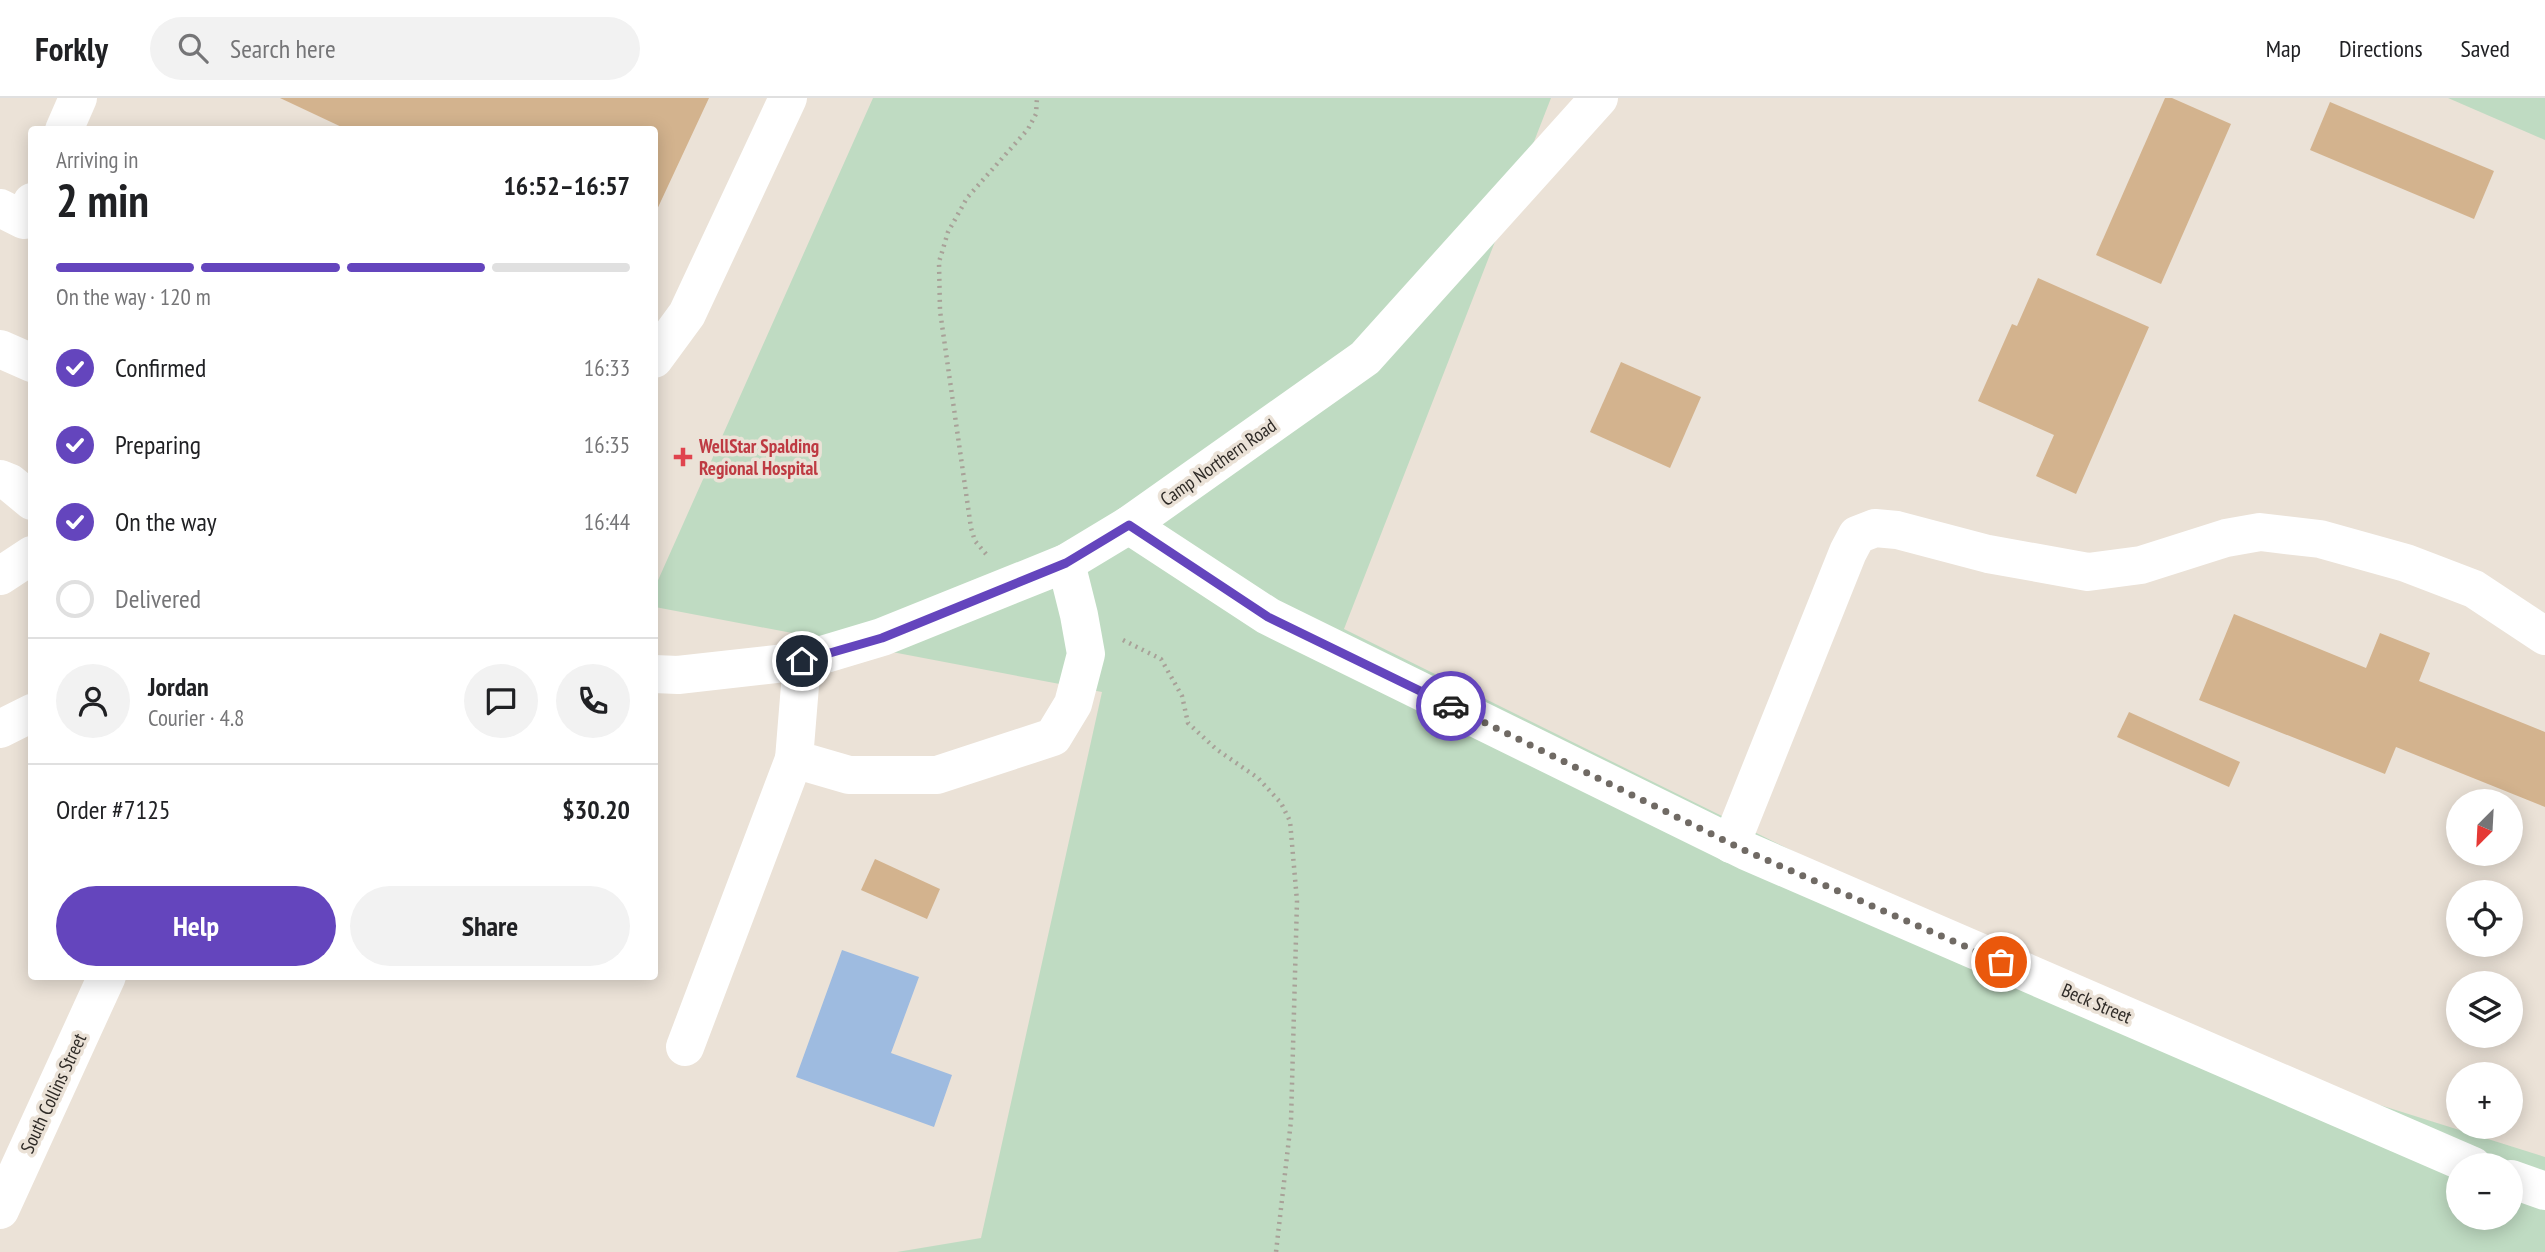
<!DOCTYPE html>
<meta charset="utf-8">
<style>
:root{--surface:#fff;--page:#f2f2f2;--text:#202124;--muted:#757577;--line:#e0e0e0;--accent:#6445bd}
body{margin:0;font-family:"PT Sans Narrow",sans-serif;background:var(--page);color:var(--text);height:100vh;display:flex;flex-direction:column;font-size:26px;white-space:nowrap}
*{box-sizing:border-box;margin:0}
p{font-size:23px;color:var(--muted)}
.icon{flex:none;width:38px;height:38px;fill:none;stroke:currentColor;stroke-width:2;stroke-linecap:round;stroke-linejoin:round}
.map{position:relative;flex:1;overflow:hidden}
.drawer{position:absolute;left:28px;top:28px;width:630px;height:854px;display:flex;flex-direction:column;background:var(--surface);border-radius:7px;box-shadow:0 4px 18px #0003}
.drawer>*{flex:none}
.needle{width:46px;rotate:204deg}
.tools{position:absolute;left:2446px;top:691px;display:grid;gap:14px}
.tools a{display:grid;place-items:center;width:77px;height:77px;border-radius:50%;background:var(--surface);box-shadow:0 4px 18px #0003;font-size:35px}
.pin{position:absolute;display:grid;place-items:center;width:60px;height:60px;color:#fff;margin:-30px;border:4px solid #fff;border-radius:50%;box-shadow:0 2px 7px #0007}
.courier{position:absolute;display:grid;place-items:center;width:70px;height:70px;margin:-35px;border:5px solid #6445bd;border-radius:50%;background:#fff;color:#222;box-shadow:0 2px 9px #0007}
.head em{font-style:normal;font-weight:700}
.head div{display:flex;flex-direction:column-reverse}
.head{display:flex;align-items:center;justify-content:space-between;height:119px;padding:0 28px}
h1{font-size:46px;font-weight:700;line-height:52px}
.bar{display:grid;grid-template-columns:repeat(4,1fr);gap:10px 7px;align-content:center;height:84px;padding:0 28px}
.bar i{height:9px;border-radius:5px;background:var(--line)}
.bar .selected{background:var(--accent)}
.bar p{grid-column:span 4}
.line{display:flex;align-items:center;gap:18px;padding:0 28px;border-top:2px solid var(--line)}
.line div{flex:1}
.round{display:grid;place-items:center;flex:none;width:74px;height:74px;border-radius:37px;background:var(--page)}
ol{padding:0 28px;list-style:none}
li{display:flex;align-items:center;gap:21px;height:77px}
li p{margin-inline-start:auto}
li .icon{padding:7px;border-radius:50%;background:var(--accent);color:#fff;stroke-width:4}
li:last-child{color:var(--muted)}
li i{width:38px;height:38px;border:4px solid var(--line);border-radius:50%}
.cta{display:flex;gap:14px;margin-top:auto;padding:14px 28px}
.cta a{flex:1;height:80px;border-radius:42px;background:var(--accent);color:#fff;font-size:28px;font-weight:700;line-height:80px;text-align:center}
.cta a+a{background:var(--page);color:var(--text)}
header{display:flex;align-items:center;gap:42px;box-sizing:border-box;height:98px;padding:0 35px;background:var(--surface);border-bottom:2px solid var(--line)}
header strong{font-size:33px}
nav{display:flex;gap:38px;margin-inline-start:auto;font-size:24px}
.search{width:490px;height:63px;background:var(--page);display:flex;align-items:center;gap:18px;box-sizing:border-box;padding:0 24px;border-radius:38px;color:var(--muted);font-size:26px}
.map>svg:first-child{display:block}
</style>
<header>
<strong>Forkly</strong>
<div class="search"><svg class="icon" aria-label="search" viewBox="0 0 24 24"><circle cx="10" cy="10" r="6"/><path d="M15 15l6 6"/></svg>Search here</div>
<nav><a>Map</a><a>Directions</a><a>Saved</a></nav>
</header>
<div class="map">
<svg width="2545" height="1154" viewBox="0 0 2545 1154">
<rect width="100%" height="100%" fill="#ebe2d7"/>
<!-- green -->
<g fill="#bfdbc2" fill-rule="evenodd">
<path d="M873,0H1551L1344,531L2179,944L2545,1059V1154H897L981,1140L1102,594L655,509V489ZM2459,1068H2511V1120H2459Z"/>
<polygon points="2448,0 2545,0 2545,42"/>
</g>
<!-- water -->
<polygon fill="#9ebbe0" points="842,852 919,879 891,955 952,977 934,1029 796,979"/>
<!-- building -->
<g fill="#d3b38e">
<polygon points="280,0 709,0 654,118 654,32 348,32"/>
<polygon points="2165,0 2172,0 2231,26 2161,186 2096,157"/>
<polygon points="2330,4 2494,73 2474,121 2310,52"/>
<polygon points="2038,180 2149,229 2076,396 2036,378 2054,337 1978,303 2012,226 2017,228"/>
<polygon points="1621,264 1701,299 1670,370 1590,334"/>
<polygon points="2234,516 2366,570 2380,535 2430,555 2419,583 2545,634 2545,709 2396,649 2385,676 2199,602"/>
<polygon points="2129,614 2240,664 2229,689 2117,639"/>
<polygon points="875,761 940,791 927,821 861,792"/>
</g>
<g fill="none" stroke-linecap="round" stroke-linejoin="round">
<!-- path -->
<g stroke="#a8a198" stroke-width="4.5" stroke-dasharray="2 5" stroke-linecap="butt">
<polyline points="986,456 975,443 971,430 940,213 939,164 948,134 967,100 1028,31 1036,16 1037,0"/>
<polyline points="1123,542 1161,561 1182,598 1188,625 1216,651 1258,680 1281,705 1290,723 1297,803 1291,1023 1276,1154"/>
</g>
<!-- minor -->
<g stroke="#fff" stroke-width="38">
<polyline points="64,32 78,0"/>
<polyline points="0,110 24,122 32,104"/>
<polyline points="0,251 32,265"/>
<polyline points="654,261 687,216 788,0"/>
<polyline points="0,381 10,385 32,403"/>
<polyline points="1129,427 1268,518 1746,753 2473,1068"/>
<polyline points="0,478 32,457"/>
<polyline points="802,563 794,661 849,677 937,677 1053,639 1073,606 1086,556 1079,517 1066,465"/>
<polyline points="654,576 678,577 802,563 882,539 1066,465 1129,427 1365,260 1599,0"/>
<polyline points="0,631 32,615"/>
<polyline points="1731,746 1848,454 1857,437 1875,430 1897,432 1988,456 2088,474 2141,467 2226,440 2260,434 2320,441 2406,465 2474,491 2545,538"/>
<polyline points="685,949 794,661"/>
<polyline points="2511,1081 2545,1093"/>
<polyline points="0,1112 107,878"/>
</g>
</g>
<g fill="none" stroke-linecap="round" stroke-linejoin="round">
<!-- done -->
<polyline stroke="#706a64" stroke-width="7" stroke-dasharray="0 12.6" points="1451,608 1746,753 2001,864"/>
<!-- route -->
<polyline stroke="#6445bd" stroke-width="9" points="802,563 882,540 1066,465 1129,427 1268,519 1451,608"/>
</g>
<!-- markers -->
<path fill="#e0444e" stroke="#ebe2d7" stroke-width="2.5" d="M679.5 348.5h7v7h7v7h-7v7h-7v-7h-7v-7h7z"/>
<g text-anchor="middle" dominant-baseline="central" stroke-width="7" stroke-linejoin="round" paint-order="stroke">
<!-- health labels -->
<g font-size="19" font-weight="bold" fill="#be3a42" stroke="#ebe2d7" text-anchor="start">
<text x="699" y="348">WellStar Spalding<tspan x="699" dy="22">Regional Hospital</tspan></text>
</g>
<!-- street labels -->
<g font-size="19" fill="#2e2a26" stroke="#ebe2d7">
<text transform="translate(1218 364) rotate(-35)">Camp Northern Road</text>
<text transform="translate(2097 905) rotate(23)">Beck Street</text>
<text transform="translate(53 995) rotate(-65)">South Collins Street</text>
</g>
</g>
</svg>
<div class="tools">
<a><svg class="needle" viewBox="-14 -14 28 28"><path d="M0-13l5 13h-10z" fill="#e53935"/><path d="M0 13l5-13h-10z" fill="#757577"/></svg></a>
<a><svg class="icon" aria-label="locate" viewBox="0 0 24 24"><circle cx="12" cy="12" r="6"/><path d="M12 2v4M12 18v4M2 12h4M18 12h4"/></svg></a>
<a><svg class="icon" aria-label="layers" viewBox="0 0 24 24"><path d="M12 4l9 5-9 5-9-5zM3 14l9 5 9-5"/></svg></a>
<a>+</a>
<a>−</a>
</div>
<div class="pin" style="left:2001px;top:864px;background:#ea580c"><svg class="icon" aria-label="bag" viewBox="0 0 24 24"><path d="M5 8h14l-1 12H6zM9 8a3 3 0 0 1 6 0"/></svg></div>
<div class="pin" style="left:802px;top:563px;background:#1f2937"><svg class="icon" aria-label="home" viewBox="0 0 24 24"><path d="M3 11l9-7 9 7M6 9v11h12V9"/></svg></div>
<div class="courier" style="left:1451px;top:608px"><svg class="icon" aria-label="car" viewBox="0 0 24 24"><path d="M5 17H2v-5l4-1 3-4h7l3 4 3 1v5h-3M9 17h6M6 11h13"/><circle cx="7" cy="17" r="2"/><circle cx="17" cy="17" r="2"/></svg></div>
<section class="drawer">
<div class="head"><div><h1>2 min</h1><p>Arriving in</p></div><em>16:52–16:57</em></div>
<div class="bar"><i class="selected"></i><i class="selected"></i><i class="selected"></i><i></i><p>On the way · 120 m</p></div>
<ol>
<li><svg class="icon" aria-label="check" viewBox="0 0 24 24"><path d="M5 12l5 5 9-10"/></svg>Confirmed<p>16:33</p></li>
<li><svg class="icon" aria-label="check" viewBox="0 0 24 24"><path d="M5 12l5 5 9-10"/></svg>Preparing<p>16:35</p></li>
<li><svg class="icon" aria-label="check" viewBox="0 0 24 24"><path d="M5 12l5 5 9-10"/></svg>On the way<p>16:44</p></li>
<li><i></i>Delivered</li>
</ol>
<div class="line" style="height:126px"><a class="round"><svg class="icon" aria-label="person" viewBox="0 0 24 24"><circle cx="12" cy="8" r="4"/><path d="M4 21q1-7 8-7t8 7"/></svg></a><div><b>Jordan</b><p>Courier · 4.8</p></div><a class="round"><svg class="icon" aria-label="chat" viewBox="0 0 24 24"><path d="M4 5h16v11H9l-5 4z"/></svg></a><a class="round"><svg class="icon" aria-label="phone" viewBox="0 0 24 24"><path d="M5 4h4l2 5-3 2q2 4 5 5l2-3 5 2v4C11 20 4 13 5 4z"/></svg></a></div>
<div class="line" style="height:91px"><div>Order #7125</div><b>$30.20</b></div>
<div class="cta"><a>Help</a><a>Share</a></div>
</section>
</div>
